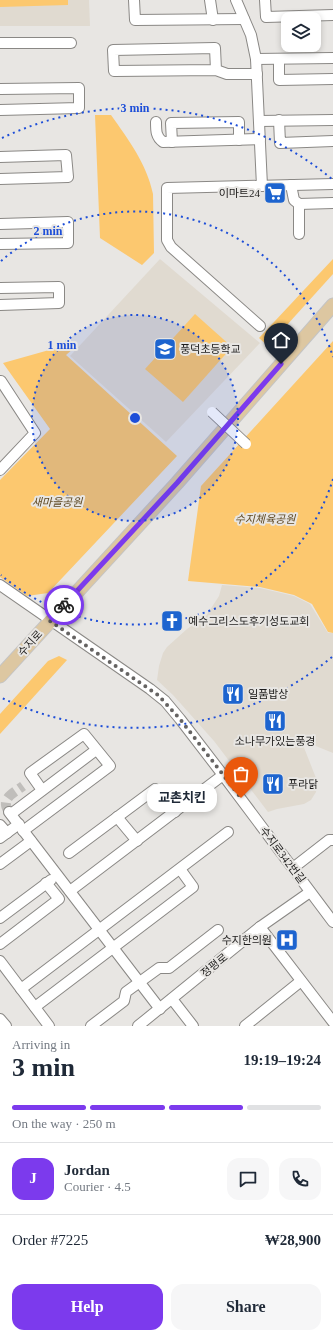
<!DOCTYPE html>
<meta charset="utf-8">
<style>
:root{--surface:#fff;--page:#f6f6f7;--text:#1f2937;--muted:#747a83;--line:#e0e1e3;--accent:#7c3aed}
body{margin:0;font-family:"Times New Roman","Noto Sans KR",serif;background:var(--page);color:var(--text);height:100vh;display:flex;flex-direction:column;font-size:15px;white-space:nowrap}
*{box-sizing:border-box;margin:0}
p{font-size:13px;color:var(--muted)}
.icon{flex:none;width:22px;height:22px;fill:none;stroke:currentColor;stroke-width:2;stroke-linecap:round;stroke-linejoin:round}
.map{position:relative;height:1026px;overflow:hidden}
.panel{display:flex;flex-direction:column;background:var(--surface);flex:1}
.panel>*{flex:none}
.fabs{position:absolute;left:281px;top:12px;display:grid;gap:8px}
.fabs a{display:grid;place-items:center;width:40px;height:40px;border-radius:8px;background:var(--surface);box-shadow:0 2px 6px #0003;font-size:20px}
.pin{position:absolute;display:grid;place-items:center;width:34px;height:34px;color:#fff;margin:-41px -17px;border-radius:50% 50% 50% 0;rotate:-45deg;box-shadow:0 0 4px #0007}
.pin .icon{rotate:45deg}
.courier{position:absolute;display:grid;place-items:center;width:40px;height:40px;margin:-20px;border:3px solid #7c3aed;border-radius:50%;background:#fff;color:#222;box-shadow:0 1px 5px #0007}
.bubble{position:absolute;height:28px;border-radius:12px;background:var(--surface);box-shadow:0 2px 6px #0003;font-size:13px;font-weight:700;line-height:28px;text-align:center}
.overview em{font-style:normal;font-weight:700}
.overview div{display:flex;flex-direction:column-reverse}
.overview{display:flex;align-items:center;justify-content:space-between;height:68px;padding:0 12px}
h1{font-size:26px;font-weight:700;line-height:30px}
.bar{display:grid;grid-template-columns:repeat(4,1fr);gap:6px 4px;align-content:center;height:48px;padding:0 12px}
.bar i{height:5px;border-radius:3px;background:var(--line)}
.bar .active{background:var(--accent)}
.bar p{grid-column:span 4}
.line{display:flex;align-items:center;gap:10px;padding:0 12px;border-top:1px solid var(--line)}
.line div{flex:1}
.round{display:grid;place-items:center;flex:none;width:42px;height:42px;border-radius:12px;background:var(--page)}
.primary-button{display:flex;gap:8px;margin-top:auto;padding:8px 12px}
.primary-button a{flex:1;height:46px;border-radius:12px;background:var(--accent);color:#fff;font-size:16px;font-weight:700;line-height:46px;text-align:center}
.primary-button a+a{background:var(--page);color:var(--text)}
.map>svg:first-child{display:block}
</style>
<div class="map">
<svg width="333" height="1026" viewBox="0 0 333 1026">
<rect width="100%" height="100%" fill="#e8e6e3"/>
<!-- built -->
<g fill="#e0dad0">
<polygon points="0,0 89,0 90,26 0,26"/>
<polygon points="160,259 260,343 166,442 70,356"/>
<polygon points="222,585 260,588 294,596 310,604 328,633 333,633 333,753 301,740 316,778 317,786 316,792 311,800 304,804 277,809 268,812 214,741 173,695 157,680 159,666 163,653 167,647 187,629 206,616 219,596"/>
</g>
<!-- green -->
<g fill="#fcc86f">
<polygon points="0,0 68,0 68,5 0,7"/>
<path d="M95,115H111C128,139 147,164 153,194L154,253L142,265L100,238Z"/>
<polygon points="333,259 333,274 268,346 259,338"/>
<polygon points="195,314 232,347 183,402 145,369"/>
<polygon points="333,341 333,633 328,632 312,604 294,595 260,587 188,581 201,486"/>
<polygon points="74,343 74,348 66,355 177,456 48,593 27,596 0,577 0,480 50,429 3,363"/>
<polygon points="59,656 67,660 0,734 0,714 48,661"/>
</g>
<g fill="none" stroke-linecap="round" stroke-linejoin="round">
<!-- minor-tunnel -->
<path stroke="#c0bebb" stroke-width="10" stroke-dasharray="10 5" stroke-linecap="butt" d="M9,812C0,799 12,794 23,786"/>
<!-- minor casing -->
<g stroke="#8a8885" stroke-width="12">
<g id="minor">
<polyline points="134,0 135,20 244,19"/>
<polyline points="210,0 213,20"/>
<polyline points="236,0 251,35 256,59 262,186"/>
<polyline points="265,0 266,17 333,15"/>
<polyline points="0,43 71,43"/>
<polyline points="256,59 333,58"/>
<polyline points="279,59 279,80 333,79"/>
<polyline points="216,70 215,48 113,50 114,71 216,70 227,74 257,74"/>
<polyline points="0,89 79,88 79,108 0,110"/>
<polyline points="279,120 280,143 333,141"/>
<polyline points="259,121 333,120"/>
<path d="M156,122C156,131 156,137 163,142L260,139"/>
<polyline points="172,142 171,123 239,122 239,140"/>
<polyline points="0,157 66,155 68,177 0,179"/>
<polyline points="291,185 294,200 299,204 333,203"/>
<polyline points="299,204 299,234"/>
<polyline points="0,224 68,222 68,243 0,244"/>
<polyline points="0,288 59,287 59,303 0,305"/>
<polyline points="260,326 171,247 167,240 167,188 333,184"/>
<polyline points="0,382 1,381 35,433 0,470"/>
<polyline points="0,585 150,689 165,701 180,719 223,775 333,922"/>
<polyline points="9,812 160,1009"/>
<polyline points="11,814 96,750"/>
<polyline points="117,817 137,841"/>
<polyline points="0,825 7,833"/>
<polyline points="23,831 110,766 84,734 30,773 42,790"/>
<polyline points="0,838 19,824"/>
<polyline points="69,853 155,789 175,812"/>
<polyline points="0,864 31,841"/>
<polyline points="293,868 329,840 333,840"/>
<polyline points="70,891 223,775"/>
<polyline points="0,918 51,880"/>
<polyline points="260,927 333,1022"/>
<polyline points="0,944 59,899 46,883"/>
<polyline points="0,961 49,1026"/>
<polyline points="21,989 228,832"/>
<polyline points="172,999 193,1026"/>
<polyline points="35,1007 193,887 180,869"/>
<polyline points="0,1019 6,1026"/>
<polyline points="91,1026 124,1001 126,992 159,968 169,968 218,930"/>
<polyline points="138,1026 260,927 310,892"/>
<polyline points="245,1026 301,981"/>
</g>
</g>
<!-- major casing -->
<g stroke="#c4c4c4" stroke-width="15">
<polyline id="major" points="0,676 177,483 333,305"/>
</g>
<!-- minor -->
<use href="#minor" stroke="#fff" stroke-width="10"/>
<!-- major -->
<use href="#major" stroke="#ddc7a1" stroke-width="13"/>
<!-- minor-bridge casing -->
<g stroke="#8a8885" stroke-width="12" stroke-linecap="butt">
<polyline id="minor-bridge" points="212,412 246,444"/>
</g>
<!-- minor-bridge -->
<use href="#minor-bridge" stroke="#fff" stroke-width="10"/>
</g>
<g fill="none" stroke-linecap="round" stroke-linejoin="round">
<!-- done -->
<polyline stroke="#656362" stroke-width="4" stroke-dasharray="0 7.2" points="64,605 50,621 158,695 180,719 241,798"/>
<!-- route -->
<polyline stroke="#7c3aed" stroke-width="5" points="64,605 177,483 281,364"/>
</g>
<!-- distance rings -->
<circle cx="135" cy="418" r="103" fill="#1d4ed8" fill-opacity=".12"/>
<g fill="none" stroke="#1d4ed8" stroke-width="2" stroke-dasharray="2 4">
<circle cx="135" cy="418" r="103"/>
<path d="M333 479A207 207 0 0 1 1 575M1 261A207 207 0 0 1 333 357"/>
<path d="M332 657A310 310 0 0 1 2 698M2 138A310 310 0 0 1 332 179"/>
</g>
<!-- icons -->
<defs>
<g id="supermarket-square" transform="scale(1.15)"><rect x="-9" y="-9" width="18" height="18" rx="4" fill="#1d64cf" stroke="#e8e6e3"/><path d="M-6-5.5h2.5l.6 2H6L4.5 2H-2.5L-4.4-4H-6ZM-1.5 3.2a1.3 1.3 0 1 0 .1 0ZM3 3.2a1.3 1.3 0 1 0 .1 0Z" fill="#fff"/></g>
<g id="school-square" transform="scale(1.15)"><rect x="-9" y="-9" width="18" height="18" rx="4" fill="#1d64cf" stroke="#e8e6e3"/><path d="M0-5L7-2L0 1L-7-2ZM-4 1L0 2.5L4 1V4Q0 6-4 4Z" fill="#fff"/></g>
<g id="church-square" transform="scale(1.15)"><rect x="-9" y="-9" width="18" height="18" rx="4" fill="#1d64cf" stroke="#e8e6e3"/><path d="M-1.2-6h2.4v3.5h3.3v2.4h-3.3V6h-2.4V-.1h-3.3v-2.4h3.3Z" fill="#fff"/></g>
<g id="restaurant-square" transform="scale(1.15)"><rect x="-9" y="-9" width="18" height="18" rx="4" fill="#1d64cf" stroke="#e8e6e3"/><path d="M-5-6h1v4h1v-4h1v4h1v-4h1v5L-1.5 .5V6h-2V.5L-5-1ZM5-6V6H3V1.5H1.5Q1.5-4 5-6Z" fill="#fff"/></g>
<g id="hospital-square" transform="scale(1.15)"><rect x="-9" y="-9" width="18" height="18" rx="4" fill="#1d64cf" stroke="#e8e6e3"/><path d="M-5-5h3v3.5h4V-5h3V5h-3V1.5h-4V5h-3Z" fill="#fff"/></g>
</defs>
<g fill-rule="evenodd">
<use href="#supermarket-square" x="275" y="193"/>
<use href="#school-square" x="165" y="349"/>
<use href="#church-square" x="172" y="621"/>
<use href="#restaurant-square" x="233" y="694"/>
<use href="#restaurant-square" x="275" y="721"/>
<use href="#restaurant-square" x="273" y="784"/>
<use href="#hospital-square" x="287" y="940"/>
</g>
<g text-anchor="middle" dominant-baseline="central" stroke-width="4" stroke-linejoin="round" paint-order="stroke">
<!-- poi labels -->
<g font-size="11" fill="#1e1d1c" stroke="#e8e6e3" text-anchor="start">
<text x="260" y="193" text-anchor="end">이마트24</text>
<text x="180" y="349">풍덕초등학교</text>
<text x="188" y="621">예수그리스도후기성도교회</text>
<text x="248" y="694">일품밥상</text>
<text x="275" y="741" text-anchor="middle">소나무가있는풍경</text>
<text x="288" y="784">푸라닭</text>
<text x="272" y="940" text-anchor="end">수지한의원</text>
</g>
<!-- park labels -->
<g font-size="11" font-style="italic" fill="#5e4822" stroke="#e8e6e3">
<text x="57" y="502">새마을공원</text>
<text x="265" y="519">수지체육공원</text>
</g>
<!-- street labels -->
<g font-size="11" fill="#1e1d1c" stroke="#e8e6e3">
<text transform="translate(30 643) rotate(-48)">수지로</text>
<text transform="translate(283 855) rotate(53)">수지로342번길</text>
<text transform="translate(214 965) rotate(-39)">정평로</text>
</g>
</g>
<circle cx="135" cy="418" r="6" fill="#1d4ed8" stroke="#e8e6e3" stroke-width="2"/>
<g font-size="12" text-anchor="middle" font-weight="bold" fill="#1d4ed8" stroke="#e8e6e3" stroke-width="4" stroke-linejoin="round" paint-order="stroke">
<text x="135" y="112">3 min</text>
<text x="48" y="235">2 min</text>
<text x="62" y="349">1 min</text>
</g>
</svg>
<div class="fabs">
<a><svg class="icon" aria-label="layers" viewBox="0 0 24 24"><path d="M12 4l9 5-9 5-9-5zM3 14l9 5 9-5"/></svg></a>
</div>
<div class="pin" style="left:241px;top:798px;background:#ea580c"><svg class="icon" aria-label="bag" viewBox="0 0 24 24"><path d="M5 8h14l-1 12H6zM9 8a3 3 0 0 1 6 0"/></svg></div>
<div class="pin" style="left:281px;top:364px;background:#1f2937"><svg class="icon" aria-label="home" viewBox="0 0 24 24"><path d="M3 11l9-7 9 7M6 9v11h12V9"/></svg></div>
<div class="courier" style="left:64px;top:605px"><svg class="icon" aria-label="bike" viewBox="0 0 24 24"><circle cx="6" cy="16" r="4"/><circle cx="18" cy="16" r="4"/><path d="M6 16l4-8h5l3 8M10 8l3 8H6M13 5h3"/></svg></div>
<div class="bubble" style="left:147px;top:784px;width:70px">교촌치킨</div>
</div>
<section class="panel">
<div class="overview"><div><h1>3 min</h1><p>Arriving in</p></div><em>19:19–19:24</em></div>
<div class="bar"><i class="active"></i><i class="active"></i><i class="active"></i><i></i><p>On the way · 250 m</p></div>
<div class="line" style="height:72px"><b class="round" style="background:var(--accent);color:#fff">J</b><div><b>Jordan</b><p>Courier · 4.5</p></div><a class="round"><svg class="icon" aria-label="chat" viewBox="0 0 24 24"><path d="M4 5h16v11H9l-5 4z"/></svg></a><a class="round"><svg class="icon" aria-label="phone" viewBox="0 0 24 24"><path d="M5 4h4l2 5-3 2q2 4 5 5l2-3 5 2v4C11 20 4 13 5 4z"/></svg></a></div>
<div class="line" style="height:52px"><div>Order #7225</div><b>₩28,900</b></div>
<div class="primary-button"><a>Help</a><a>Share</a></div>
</section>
